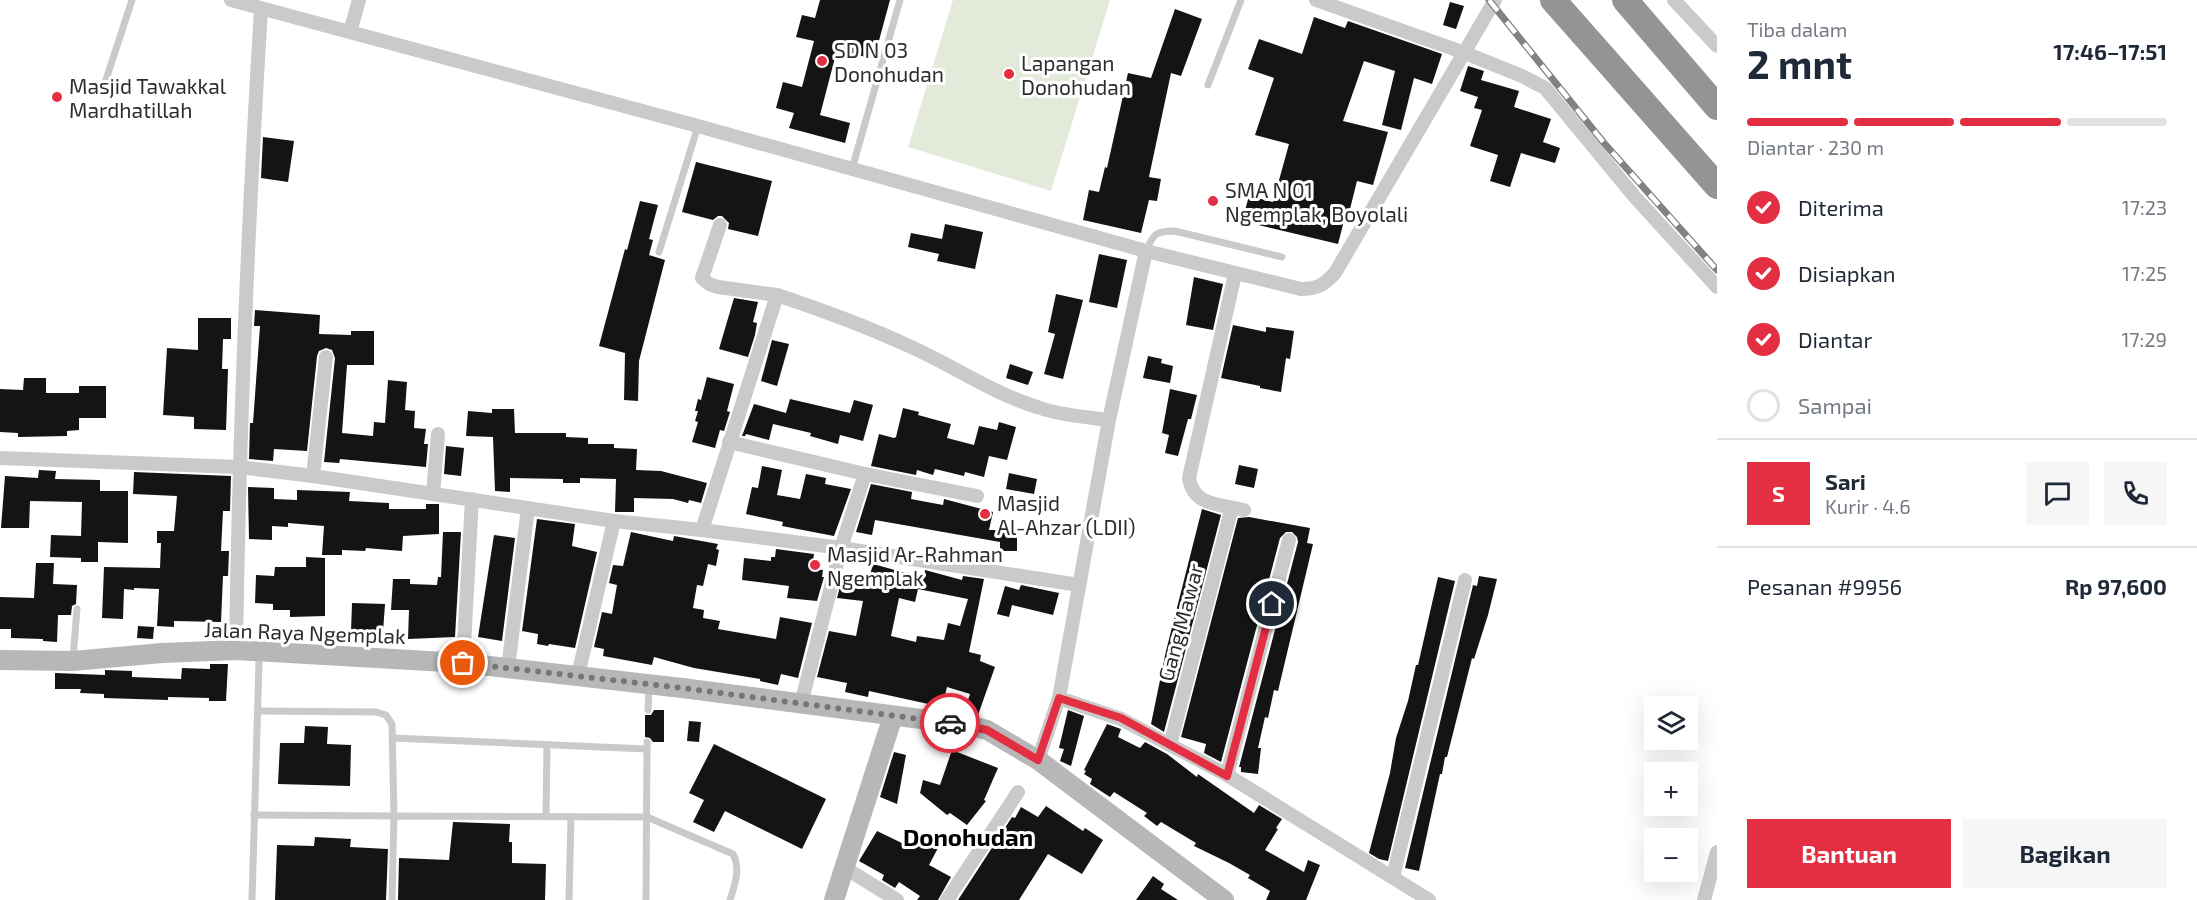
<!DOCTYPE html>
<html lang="id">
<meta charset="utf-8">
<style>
:root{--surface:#fff;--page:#f6f6f7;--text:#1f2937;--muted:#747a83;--line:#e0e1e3;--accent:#e42e41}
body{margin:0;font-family:"Exo 2",sans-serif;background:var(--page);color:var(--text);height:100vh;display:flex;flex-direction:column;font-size:22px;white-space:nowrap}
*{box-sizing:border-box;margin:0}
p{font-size:20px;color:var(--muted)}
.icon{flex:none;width:33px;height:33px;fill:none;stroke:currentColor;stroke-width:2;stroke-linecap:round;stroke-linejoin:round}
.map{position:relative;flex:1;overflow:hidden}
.sheet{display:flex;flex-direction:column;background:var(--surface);width:480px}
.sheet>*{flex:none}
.controls{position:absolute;left:1644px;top:696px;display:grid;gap:12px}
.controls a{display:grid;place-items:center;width:54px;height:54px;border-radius:0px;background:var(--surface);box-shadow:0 6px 24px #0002;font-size:30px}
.pin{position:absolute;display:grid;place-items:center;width:51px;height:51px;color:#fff;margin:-26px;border:3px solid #fff;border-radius:50%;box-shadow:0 2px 6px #0007}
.courier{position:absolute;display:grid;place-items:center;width:60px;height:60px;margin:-30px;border:4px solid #e42e41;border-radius:50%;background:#fff;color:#222;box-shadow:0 2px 8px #0007}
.summary em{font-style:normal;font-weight:700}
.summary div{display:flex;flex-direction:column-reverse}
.summary{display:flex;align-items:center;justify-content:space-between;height:102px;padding:0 30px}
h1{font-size:39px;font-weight:700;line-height:45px}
.bar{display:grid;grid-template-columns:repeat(4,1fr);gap:9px 6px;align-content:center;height:72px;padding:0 30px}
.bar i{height:8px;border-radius:4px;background:var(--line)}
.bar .current{background:var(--accent)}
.bar p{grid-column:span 4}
.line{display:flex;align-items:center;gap:15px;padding:0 30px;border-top:2px solid var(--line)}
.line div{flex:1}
.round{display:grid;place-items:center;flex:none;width:63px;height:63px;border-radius:0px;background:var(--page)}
ol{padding:0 30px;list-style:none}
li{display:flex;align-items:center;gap:18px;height:66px}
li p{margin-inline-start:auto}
li .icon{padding:6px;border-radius:50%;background:var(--accent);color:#fff;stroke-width:4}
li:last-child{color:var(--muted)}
li i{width:33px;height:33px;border:3px solid var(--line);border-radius:50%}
.button{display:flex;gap:12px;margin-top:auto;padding:12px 30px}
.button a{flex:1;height:69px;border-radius:0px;background:var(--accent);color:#fff;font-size:24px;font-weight:700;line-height:69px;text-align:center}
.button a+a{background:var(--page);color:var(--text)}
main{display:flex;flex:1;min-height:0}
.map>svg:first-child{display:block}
</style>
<main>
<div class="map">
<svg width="1717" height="900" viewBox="0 0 1717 900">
<rect width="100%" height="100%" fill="#fff"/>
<!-- green -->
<polygon fill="#e3eada" points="953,0 1110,0 1051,191 908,147"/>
<!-- building -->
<g fill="#141414" fill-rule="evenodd">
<polygon points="820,0 890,0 874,59 837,50 820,115 850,123 845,143 789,128 794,113 776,108 783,82 802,87 814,41 796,37 802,15 815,18"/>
<polygon points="1450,2 1464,6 1456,29 1443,25"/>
<polygon points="1175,9 1202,19 1181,76 1171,73 1149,177 1161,179 1157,201 1149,200 1141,233 1083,220 1089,190 1099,192 1105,167 1107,168 1128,73 1151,78"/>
<polygon points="1314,17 1345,28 1348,21 1442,54 1432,84 1414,78 1401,130 1382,125 1395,71 1364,61 1343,121 1388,132 1373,185 1357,181 1348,217 1345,217 1338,244 1242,221 1249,196 1273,202 1289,144 1255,135 1274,78 1248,69 1259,39 1302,54"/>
<polygon points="1468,66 1484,71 1481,80 1519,91 1514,107 1551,119 1543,142 1560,148 1555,163 1521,153 1510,187 1490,181 1498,155 1470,146 1482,110 1474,108 1478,97 1460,91"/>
<polygon points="263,137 294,141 288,182 261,178"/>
<polygon points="696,162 772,181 758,236 728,229 729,223 722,216 718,216 713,220 682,212"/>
<polygon points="640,201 658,205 649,239 653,240 649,255 665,260 639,361 638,401 624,400 625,353 599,346 625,249 627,250"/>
<polygon points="945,224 983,232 975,269 937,261 939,254 908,247 911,233 942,239"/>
<polygon points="1099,254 1127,260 1117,308 1089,302"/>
<polygon points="1194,277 1223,284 1213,330 1186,325"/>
<polygon points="1056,294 1083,300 1063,379 1044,374 1055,334 1048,332"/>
<polygon points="734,298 758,302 753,322 757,323 755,335 748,357 719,349"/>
<polygon points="255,310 320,315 319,334 351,335 351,331 374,331 374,365 347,365 342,433 373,436 374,422 385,423 388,380 407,382 405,410 415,411 414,428 426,429 424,444 428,444 426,467 340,459 339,463 324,462 335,358 332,350 326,348 319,351 317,356 307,451 274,449 273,461 249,459 250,423 253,423 260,326 254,326"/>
<polygon points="198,318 231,318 231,339 223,339 222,369 228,369 226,430 194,429 194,417 163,415 167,348 198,350"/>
<polygon points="1233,325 1266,332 1266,327 1294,331 1290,359 1286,358 1281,392 1260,388 1260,386 1221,378"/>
<polygon points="772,340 789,344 777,386 761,381"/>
<polygon points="1148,356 1162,359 1161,363 1173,366 1170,383 1143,378"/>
<polygon points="1010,364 1033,372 1028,385 1006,378"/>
<polygon points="707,377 734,384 727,411 730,412 724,431 720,430 715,448 692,442 698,422 695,421 698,411 695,411 698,399 701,400"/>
<polygon points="24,378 46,378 46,393 79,393 79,386 106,386 106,418 79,418 79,430 67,431 67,436 18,437 18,433 0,432 0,389 23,390"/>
<polygon points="1170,389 1197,395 1191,419 1188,419 1178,456 1165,453 1169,435 1162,433"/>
<polygon points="790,399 850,413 854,400 873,405 863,441 840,435 838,444 810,436 811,433 773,424 769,440 746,434 745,436 742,436 754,404 786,413"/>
<polygon points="903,408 919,412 918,415 951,424 947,438 974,445 979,426 997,430 999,422 1016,427 1007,460 989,456 984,477 965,472 964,476 935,469 933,475 917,470 916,475 871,466 879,434 894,438 896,437"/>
<polygon points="492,409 514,409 515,433 566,433 566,437 588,438 588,444 614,444 614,448 637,449 636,470 661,471 707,483 701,503 689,500 688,503 673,499 634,498 634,512 615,512 616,479 580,478 580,483 563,483 563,479 510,478 510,492 495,491 493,437 466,436 468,411 492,413"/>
<polygon points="446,446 464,448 461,476 444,474"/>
<polygon points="1239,465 1258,469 1254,488 1235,484"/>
<polygon points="762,466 782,470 777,495 800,499 806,474 826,478 825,484 851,489 834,536 782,526 783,522 746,514 752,487 758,488"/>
<polygon points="39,470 56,471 55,479 100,480 100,491 128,491 128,543 98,542 98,562 81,562 81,558 50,557 51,535 81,536 82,502 30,501 29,528 1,528 5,476 38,478"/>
<polygon points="134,472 231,476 230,511 223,511 221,551 229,551 228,576 223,576 221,622 174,621 174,627 157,626 159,589 134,588 134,590 124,589 123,619 102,618 104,567 160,568 161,543 157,543 157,531 174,531 177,496 133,494"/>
<polygon points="1009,473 1037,479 1034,494 1006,489"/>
<polygon points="871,484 912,492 911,499 943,505 944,499 993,512 989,530 1017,530 1017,551 1000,551 1000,542 875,520 872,535 856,532"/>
<polygon points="248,487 274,488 274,499 297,500 297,490 324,491 350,492 349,501 389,503 389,509 426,509 426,504 439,504 439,534 403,536 402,551 366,548 365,551 342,550 342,555 322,555 324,526 288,523 288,527 272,526 272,540 249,539"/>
<polygon points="1202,509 1221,515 1164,732 1151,724 1166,651"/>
<polygon points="1249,517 1310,528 1307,543 1313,544 1278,691 1274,690 1268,718 1265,717 1258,748 1261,748 1258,774 1241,772 1241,767 1239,767 1298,542 1297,537 1292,532 1286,532 1280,538 1221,762 1204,753 1206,744 1181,737 1238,518"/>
<polygon points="537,519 575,524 572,546 597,552 575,648 549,644 548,646 537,644 538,634 522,631"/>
<polygon points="443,532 461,532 455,637 408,639 409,610 391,610 393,579 410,579 410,584 437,585 438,577 441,577"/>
<polygon points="631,532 673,541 674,536 718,544 716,549 719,550 716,566 708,564 703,586 697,585 693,608 704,610 703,618 720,621 718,629 776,639 780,617 812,623 798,678 781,674 778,685 760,681 760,679 694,668 654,657 652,665 603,656 604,649 594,647 602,612 612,614 617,585 609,583 613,565 623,566"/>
<polygon points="494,535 515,538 502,641 478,637"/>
<polygon points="776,549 814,554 812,569 823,570 822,577 824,577 817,601 787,598 789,586 742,580 744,558 771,561 771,557 775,557"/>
<polygon points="306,557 325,558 325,616 290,617 290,610 273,610 273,604 255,603 256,575 274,576 275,567 306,567"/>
<polygon points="36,563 54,563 53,584 77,585 76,604 72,606 71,615 58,615 57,642 43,641 43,639 11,638 11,629 0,629 0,597 34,598"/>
<path d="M873,564L924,578L925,570L962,580L963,576L984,579L969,652L981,655L980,661L995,667L978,715L964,712L970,694L947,687L942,707L869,691L868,697L845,692L847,683L817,677L829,631L856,636L863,601L837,598L842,579L868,582ZM918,589L968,599L960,626L948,623L944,640L917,636L916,642L891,636L899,598L915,602Z"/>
<polygon points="1479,576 1497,579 1488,615 1474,659 1472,658 1447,757 1445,757 1442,774 1440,774 1419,871 1405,868 1473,585 1477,586"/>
<polygon points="1438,577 1455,581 1388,861 1379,859 1369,853 1390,773 1396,738 1408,701 1416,665 1418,665"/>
<polygon points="1021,585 1059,593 1053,615 1012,605 1009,617 997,614 1005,586 1019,590"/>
<polygon points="352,603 385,604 383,632 351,632"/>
<polygon points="138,626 154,627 153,639 137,638"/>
<polygon points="210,664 228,664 226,701 209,701 209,698 168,697 168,700 104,698 104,694 80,693 81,689 55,689 55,673 105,675 105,670 132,671 132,677 181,679 182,668 210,669"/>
<polygon points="654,710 664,710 664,742 653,742 650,738 645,737 645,715 651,715"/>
<polygon points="1068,710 1084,716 1071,766 1060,761 1064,749 1059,748"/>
<polygon points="689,721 701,722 699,742 687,741"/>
<polygon points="1107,724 1121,729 1118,737 1140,748 1145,742 1167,754 1197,777 1198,774 1254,813 1259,805 1282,819 1276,828 1278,829 1265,850 1304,872 1308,860 1320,865 1306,900 1266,900 1270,891 1248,878 1250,875 1229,863 1194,846 1196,843 1161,822 1157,826 1144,816 1147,813 1114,792 1110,797 1090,784 1092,779 1084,774 1086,771 1084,770"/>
<polygon points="305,726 328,727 327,744 351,745 350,786 278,784 280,743 304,743"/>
<polygon points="714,744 826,799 802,849 725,811 714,832 693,822 704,800 689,793"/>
<polygon points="952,750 998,768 984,800 986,801 967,825 950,813 947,815 920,793 923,780 940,785"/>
<polygon points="894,752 906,755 897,804 880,797"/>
<polygon points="1046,806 1083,831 1085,828 1103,840 1082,874 1048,854 1019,900 958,900 1012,817 1015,818 1021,807 1038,817"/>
<polygon points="453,822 510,824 509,842 512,842 512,863 546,864 545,900 398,900 399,858 449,860"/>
<polygon points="877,831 908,846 913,836 938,848 929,865 951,877 938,900 917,900 920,896 899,882 895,888 882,880 884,875 859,861"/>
<polygon points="315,837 351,839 350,847 388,849 386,900 275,900 277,845 314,846"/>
<polygon points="1153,876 1164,884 1161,889 1178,900 1136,900"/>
</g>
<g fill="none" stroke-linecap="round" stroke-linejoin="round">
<!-- lane -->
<g stroke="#cacaca" stroke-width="7">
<polyline points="1208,85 1241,0"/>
<polyline points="102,92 132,0"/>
<polyline points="852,169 900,0"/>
<path d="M1146,251C1154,233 1156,231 1175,231L1282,257"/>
<polyline points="659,252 698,126"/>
<polyline points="73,658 77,609"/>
<polyline points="648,710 649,686"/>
<polyline points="393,738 647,749"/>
<polyline points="254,815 394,816 392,724 386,715 376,712 258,711"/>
<polyline points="546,816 547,745"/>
<polyline points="252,900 259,662"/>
<path d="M392,900L394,816L647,817L733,854C741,870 735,883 730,900"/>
<polyline points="569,900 571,817"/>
<polyline points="646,900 647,742"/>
</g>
<!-- street -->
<g stroke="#cacaca" stroke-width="14">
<path d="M231,0L698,126L1146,251L1301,289C1317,289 1324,285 1335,273L1495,0"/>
<polyline points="1316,0 1465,53 1522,76 1545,88 1634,196 1717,287"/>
<polyline points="1674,0 1717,46"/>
<polyline points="350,32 359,0"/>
<polyline points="720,225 702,278 709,284 718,287 777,295"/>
<path d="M1235,274L1189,478C1193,506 1220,504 1244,510"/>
<polyline points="729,442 865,474 977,496"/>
<polyline points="0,458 239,467 313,476 614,521 702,530 841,548 1079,585"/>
<polyline points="313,476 326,357"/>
<polyline points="433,494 438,434"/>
<path d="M702,530L777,295C822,310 866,326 909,346C952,365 992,393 1037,407C1060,415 1085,417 1109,420"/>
<path d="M236,650C239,436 248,223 261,9"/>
<polyline points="463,663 472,499"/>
<polyline points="508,668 528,508"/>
<polyline points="578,675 614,521"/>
<polyline points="1059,698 1121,719 1227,775 1429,900"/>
<polyline points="801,704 841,548 865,474"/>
<polyline points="1170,745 1231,511"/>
<polyline points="1038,760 1059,698 1109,420 1146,251"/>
<polyline points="1227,775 1289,540"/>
<polyline points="845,868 897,900"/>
<polyline points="1393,877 1465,580"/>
<polyline points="947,900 1018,792"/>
<polyline points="1704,900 1717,852"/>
</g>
<!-- secondary -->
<g stroke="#b7b7b7" stroke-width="20">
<polyline points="0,660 73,661 162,653 236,650 463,663 682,688 967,725 987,730 1038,760 1224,900"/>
<polyline points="834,900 893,716"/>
</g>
<!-- highway -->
<g stroke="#949494" stroke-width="26">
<polyline points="1553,0 1717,186"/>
<polyline points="1625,0 1717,107"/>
</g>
<!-- rail casing -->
<g stroke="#828282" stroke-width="7">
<polyline id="rail" points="1489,0 1604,143 1717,270"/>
</g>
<!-- rail -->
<use href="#rail" stroke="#fff" stroke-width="4.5" stroke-dasharray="14" stroke-linecap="butt"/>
</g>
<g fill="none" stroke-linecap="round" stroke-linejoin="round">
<!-- done -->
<polyline stroke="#767676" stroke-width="6" stroke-dasharray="0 10.8" points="463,663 682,688 950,723"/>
<!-- route -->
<polyline stroke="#e42e41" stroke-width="8" points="950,723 987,730 1038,760 1059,698 1121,718 1227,776 1272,604"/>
</g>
<!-- markers -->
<g fill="#e42e41" stroke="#fff" stroke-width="2">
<circle cx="822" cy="61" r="6"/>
<circle cx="1009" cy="74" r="6"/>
<circle cx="57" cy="97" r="6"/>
<circle cx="1213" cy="201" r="6"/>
<circle cx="985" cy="514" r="6"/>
<circle cx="815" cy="565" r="6"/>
</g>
<g text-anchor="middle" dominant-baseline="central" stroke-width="6" stroke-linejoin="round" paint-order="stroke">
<!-- poi labels -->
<g font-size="21" fill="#2d2d2d" stroke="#fff" text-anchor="start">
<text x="834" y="49">SD N 03<tspan x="834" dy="24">Donohudan</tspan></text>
<text x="1021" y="62">Lapangan<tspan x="1021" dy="24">Donohudan</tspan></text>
<text x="69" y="85">Masjid Tawakkal<tspan x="69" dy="24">Mardhatillah</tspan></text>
<text x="1225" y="189">SMA N 01<tspan x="1225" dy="24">Ngemplak, Boyolali</tspan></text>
<text x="997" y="502">Masjid<tspan x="997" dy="24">Al-Ahzar (LDII)</tspan></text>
<text x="827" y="553">Masjid Ar-Rahman<tspan x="827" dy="24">Ngemplak</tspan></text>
</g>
<!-- street labels -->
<g font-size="21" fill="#2d2d2d" stroke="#fff">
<text transform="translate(1180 622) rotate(-75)">Gang Mawar</text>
<text transform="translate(305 632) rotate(2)">Jalan Raya Ngemplak</text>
</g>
<!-- quarter labels -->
<g font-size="24" font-weight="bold" fill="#000" stroke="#fff">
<text x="968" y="836">Donohudan</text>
</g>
</g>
</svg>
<div class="controls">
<a><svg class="icon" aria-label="layers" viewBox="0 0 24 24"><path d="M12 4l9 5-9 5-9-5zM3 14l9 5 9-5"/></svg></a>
<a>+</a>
<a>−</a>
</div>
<div class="pin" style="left:463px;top:663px;background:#ea580c"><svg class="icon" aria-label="bag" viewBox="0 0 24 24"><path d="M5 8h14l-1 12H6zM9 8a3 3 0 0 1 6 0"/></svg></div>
<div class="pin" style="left:1272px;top:604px;background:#1f2937"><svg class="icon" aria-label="home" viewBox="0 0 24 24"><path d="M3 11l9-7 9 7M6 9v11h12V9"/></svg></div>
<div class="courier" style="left:950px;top:723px"><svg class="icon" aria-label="car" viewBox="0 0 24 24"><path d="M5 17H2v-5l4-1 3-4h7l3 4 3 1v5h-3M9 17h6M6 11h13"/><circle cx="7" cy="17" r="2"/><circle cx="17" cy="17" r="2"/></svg></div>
</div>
<section class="sheet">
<div class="summary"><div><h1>2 mnt</h1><p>Tiba dalam</p></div><em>17:46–17:51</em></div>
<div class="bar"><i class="current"></i><i class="current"></i><i class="current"></i><i></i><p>Diantar · 230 m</p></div>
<ol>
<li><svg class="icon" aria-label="check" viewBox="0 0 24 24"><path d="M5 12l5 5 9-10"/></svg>Diterima<p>17:23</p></li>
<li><svg class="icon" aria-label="check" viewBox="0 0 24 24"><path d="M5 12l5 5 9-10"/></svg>Disiapkan<p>17:25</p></li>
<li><svg class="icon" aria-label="check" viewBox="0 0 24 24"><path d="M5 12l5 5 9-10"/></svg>Diantar<p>17:29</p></li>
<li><i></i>Sampai</li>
</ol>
<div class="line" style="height:108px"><b class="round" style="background:var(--accent);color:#fff">S</b><div><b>Sari</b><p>Kurir · 4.6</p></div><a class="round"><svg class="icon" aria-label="chat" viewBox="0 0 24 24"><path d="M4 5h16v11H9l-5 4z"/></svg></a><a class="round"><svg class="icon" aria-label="phone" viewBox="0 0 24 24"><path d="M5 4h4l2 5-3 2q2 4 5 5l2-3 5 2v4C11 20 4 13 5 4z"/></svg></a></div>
<div class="line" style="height:78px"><div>Pesanan #9956</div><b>Rp 97,600</b></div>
<div class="button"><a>Bantuan</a><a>Bagikan</a></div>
</section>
</main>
